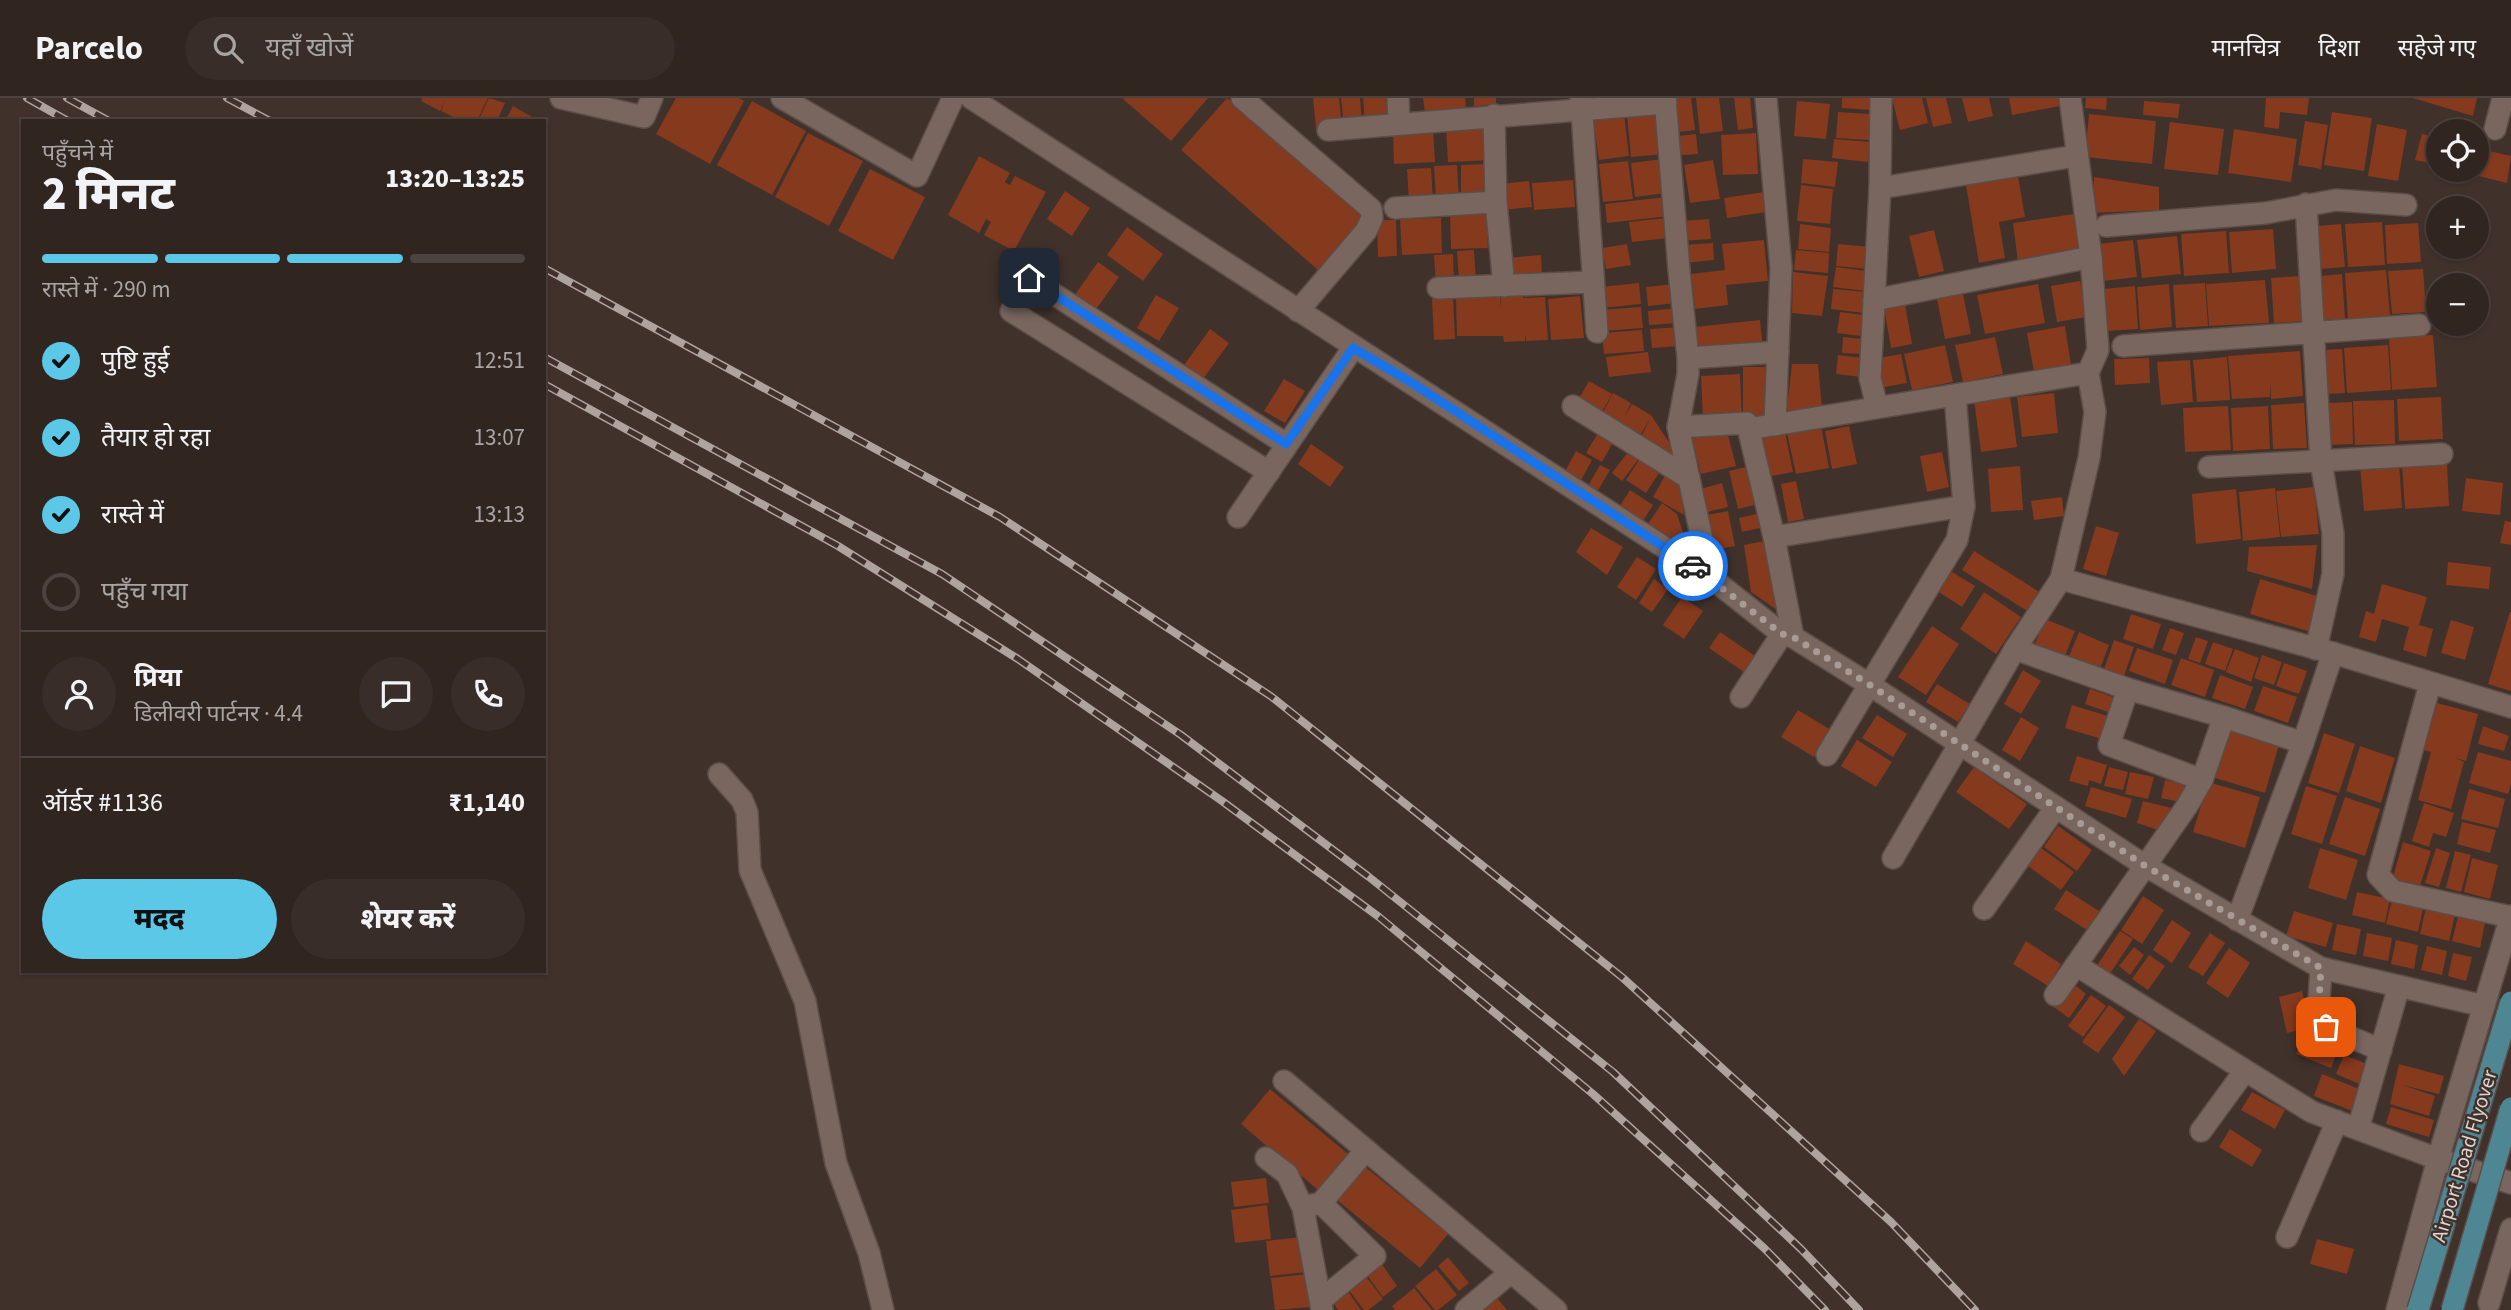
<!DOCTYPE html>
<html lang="hi">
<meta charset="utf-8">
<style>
:root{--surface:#312520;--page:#392d29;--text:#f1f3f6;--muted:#a8a5a5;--line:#4c423e;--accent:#5bc8e7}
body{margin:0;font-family:"Source Sans 3","Noto Sans Devanagari",sans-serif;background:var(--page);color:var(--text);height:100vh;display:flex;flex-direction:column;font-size:26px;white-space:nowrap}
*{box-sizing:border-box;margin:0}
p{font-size:23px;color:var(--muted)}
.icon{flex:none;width:38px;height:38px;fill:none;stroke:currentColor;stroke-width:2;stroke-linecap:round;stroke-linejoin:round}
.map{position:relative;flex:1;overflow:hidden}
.drawer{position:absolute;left:21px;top:21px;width:525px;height:854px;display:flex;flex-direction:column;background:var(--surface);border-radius:0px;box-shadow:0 2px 5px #0004,0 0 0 2px var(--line)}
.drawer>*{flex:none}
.buttons{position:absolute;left:2426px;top:21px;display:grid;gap:14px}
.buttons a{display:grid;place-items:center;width:63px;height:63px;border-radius:50%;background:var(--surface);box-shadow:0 2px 5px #0004,0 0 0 2px var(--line);font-size:35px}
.pin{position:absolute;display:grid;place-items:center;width:60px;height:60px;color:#fff;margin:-30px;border-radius:14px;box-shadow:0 4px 10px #0006}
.courier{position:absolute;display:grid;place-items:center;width:70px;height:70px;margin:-35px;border:5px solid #1a73e8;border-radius:50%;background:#fff;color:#222;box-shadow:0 2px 9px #0007}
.summary em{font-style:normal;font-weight:800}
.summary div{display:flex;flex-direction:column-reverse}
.summary{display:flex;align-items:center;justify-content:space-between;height:119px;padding:0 21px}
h1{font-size:46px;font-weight:800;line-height:52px}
.bar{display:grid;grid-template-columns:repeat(4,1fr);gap:10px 7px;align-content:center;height:84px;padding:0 21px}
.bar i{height:9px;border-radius:5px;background:var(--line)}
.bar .on{background:var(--accent)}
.bar p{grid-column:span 4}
.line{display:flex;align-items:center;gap:18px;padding:0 21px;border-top:2px solid var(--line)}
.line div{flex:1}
.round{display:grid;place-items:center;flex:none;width:74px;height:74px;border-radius:37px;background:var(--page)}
ol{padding:0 21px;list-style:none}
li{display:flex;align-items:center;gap:21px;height:77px}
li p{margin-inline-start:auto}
li .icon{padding:7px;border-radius:50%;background:var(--accent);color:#111;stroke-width:4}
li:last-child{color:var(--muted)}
li i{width:38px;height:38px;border:4px solid var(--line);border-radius:50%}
.button{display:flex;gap:14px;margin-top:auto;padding:14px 21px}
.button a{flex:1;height:80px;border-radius:42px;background:var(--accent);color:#111;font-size:28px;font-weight:800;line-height:80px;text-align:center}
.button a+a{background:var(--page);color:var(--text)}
header{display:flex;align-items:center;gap:42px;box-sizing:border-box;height:98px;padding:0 35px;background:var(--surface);border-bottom:2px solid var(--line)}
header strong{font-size:33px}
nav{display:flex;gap:38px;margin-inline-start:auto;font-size:24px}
.search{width:490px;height:63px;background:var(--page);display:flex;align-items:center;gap:18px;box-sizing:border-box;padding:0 24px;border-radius:38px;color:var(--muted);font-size:26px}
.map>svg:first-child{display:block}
</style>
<header>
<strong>Parcelo</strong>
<div class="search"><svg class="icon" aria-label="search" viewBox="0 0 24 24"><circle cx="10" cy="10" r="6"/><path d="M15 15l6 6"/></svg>यहाँ खोजें</div>
<nav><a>मानचित्र</a><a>दिशा</a><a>सहेजे गए</a></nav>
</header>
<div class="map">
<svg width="2511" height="1212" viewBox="0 0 2511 1212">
<rect width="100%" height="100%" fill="#41312b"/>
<!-- building -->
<g fill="#85391d">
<polygon points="422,0 488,0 477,23 462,23 441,13 445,3 440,13 421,3"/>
<polygon points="489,0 505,5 497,23 478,23"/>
<polygon points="676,0 739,0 744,3 710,66 656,36"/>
<polygon points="1122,0 1208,0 1171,43"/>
<polygon points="1227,0 1367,120 1318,172 1181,52"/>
<polygon points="1313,0 1339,0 1342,29 1316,31"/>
<polygon points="1341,0 1360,0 1362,26 1344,28"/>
<polygon points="1363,0 1392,0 1393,23 1365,25"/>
<polygon points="1423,0 1465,0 1466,10 1425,15"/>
<polygon points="1474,0 1496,0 1496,7 1474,8"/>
<polygon points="1667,0 1691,0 1695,32 1671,35"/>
<polygon points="1696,0 1719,0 1723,33 1700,36"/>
<polygon points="1734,0 1750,0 1753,30 1738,32"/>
<polygon points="1842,0 1873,0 1872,12 1842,10"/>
<polygon points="1892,0 1922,0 1928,25 1900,32"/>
<polygon points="1926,0 1946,0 1952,25 1933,29"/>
<polygon points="1962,0 1989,0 1993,18 1968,24"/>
<polygon points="2009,0 2058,0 2060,8 2012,17"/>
<polygon points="2086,0 2107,0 2106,12 2085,10"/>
<polygon points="2266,0 2309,0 2307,17 2280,14 2279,31 2264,29"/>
<polygon points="2413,0 2477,0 2473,18"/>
<polygon points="752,3 806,33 772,97 717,67"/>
<polygon points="1797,3 1830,6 1826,41 1794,38"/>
<polygon points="2144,3 2180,6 2178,20 2143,17"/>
<polygon points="513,8 539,23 505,23"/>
<polygon points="1662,14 1666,56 1631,59 1627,17"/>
<polygon points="1838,14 1870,16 1869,42 1836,40"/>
<polygon points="2332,14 2372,20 2364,73 2324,67"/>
<polygon points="1624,16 1629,58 1599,62 1593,19"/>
<polygon points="2089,16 2156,23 2152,66 2085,59"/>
<polygon points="2305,23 2328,27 2321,71 2298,67"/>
<polygon points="2170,24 2224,31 2218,77 2164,71"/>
<polygon points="2377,26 2407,32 2398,83 2368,78"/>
<polygon points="1491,27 1493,62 1448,64 1446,30"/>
<polygon points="1433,31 1435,64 1394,66 1393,33"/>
<polygon points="2234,31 2297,41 2291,84 2228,75"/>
<polygon points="808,35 863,63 829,128 775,99"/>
<polygon points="1756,35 1758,76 1723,77 1721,37"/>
<polygon points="1696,36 1698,56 1671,58 1669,39"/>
<polygon points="2422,36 2438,40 2438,67 2415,62"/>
<polygon points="1834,41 1870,44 1868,64 1832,60"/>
<polygon points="2476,50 2511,58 2507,85 2459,73 2476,72"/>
<polygon points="979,58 1010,75 1005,84 1010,87 1015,78 1046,94 1014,153 984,137 991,124 986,121 979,135 948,117"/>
<polygon points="1663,61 1667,95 1635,99 1631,65"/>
<polygon points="1803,61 1838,64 1835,89 1801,85"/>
<polygon points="1713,62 1720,101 1690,105 1684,67"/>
<polygon points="1628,63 1633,101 1603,104 1599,66"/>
<polygon points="1487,66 1487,97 1461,97 1461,67"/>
<polygon points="1457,67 1459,101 1436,102 1434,68"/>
<polygon points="1431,70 1433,103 1409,104 1407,71"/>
<polygon points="870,71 925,99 893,162 838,133"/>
<polygon points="2018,78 2025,119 1999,124 2005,160 1979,165 1966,87"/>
<polygon points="2094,79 2159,89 2159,112 2093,115"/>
<polygon points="1573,82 1575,109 1534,112 1532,85"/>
<polygon points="1529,83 1532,109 1502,112 1499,86"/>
<polygon points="1801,87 1833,91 1830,126 1797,123"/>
<polygon points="1065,93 1090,110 1072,138 1047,121"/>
<polygon points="1764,94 1767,114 1727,120 1724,100"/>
<polygon points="1666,99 1669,118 1607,125 1605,106"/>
<polygon points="1486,114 1488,150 1451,151 1450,116"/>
<polygon points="2074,116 2080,156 2018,164 2013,125"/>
<polygon points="1441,120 1442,155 1402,157 1400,121"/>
<polygon points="1667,120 1669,140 1632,144 1629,124"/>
<polygon points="1709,121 1711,141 1681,143 1679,123"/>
<polygon points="1377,122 1396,122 1397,158 1378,159"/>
<polygon points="2382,124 2385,167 2348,169 2345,126"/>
<polygon points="2418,125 2421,164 2387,166 2385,127"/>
<polygon points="1800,126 1831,130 1829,154 1798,151"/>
<polygon points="2341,126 2345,169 2320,171 2317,128"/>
<polygon points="1127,129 1163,156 1143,183 1107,157"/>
<polygon points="2273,131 2276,171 2232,175 2229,134"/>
<polygon points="1934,132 1944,173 1919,179 1909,138"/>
<polygon points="2226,133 2229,175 2184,178 2181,136"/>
<polygon points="2177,138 2181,176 2142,180 2137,142"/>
<polygon points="1764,142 1768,183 1726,187 1728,207 1695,211 1691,176 1725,172 1722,146"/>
<polygon points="2133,142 2137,179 2103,183 2099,146"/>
<polygon points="1713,145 1714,162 1684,165 1683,147"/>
<polygon points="1627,146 1631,167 1606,171 1602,150"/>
<polygon points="1838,146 1871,149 1869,171 1836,168"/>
<polygon points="1474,152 1476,183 1459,184 1457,153"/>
<polygon points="1796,152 1829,155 1828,175 1794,172"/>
<polygon points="1453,156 1454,186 1436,187 1434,157"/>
<polygon points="1541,157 1542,179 1510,181 1508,160"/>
<polygon points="1098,164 1119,179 1095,213 1074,198"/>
<polygon points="1836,169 1867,173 1865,193 1833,189"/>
<polygon points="2423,171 2426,214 2392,216 2388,173"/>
<polygon points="2386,172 2390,218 2348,221 2345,175"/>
<polygon points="1793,174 1828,178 1822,218 1792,215"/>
<polygon points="2342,176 2345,221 2324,222 2321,178"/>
<polygon points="2299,178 2303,223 2274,225 2271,180"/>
<polygon points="2265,182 2269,225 2209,228 2206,186"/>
<polygon points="2080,183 2087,219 2057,224 2051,188"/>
<polygon points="1639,185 1641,206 1601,210 1600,189"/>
<polygon points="2205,185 2208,228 2176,230 2173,187"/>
<polygon points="1675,186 1677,205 1648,208 1646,189"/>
<polygon points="2038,186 2045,225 1985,236 1977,197"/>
<polygon points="2169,186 2172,229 2140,232 2137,189"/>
<polygon points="2135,188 2138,231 2107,233 2104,191"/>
<polygon points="1833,191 1866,194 1864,215 1831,211"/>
<polygon points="1500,195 1501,211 1501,197 1523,196 1523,200 1545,199 1548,242 1526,243 1526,236 1525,243 1504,244 1503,238 1457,238 1456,200 1471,200 1471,196"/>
<polygon points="1963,196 1971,236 1945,241 1937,201"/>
<polygon points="1156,197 1179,210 1159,243 1137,230"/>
<polygon points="1580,198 1584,240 1551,242 1548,201"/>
<polygon points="1453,200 1455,241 1434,242 1432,201"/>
<polygon points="1905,206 1912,246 1891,250 1884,210"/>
<polygon points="1641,209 1643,230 1603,233 1601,212"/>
<polygon points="1677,210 1678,225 1649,227 1648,213"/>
<polygon points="1840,214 1863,217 1860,238 1837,235"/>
<polygon points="1760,222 1763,251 1698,257 1695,229"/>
<polygon points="2065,228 2071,267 2034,274 2027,235"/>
<polygon points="1680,229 1681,248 1652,250 1650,231"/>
<polygon points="1210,231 1229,245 1203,281 1184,267"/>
<polygon points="1642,232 1644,253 1604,256 1602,235"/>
<polygon points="2433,237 2437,289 2392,292 2389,240"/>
<polygon points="1843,239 1863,241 1862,256 1842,255"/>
<polygon points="1995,239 2003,276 1963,284 1955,247"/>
<polygon points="1945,247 1953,284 1912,292 1904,256"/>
<polygon points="2388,247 2391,292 2347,295 2344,250"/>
<polygon points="2342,251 2345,295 2325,296 2322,252"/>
<polygon points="2300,253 2303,298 2271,301 2270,283 2270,299 2232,301 2228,258"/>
<polygon points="1648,254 1651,274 1609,279 1606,259"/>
<polygon points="1901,256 1907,285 1879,290 1874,261"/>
<polygon points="1838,257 1863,260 1861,279 1836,276"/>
<polygon points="2227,259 2230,302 2197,304 2193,262"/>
<polygon points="2149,260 2150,285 2115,287 2114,261"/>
<polygon points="2190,262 2193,304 2161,307 2157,264"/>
<polygon points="1792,266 1818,266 1822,311 1786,319"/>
<polygon points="1743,269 1765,269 1766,322 1743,322"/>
<polygon points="1740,276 1742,321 1703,322 1701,278"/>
<polygon points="1284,281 1305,293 1285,325 1264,313"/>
<polygon points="1589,283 1612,296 1600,317 1577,304"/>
<polygon points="1613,295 1631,305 1624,319 1632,306 1651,317 1674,352 1668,361 1638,345 1650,321 1638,341 1602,316"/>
<polygon points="2054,295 2058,335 2022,339 2017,299"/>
<polygon points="2010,297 2017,349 1981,354 1974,302"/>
<polygon points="2441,299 2443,341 2399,343 2397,301"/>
<polygon points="2394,302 2395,346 2355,347 2353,303"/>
<polygon points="2352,304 2353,346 2330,347 2329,305"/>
<polygon points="2304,305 2307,350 2273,351 2271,307"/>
<polygon points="2228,308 2231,352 2185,354 2183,310"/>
<polygon points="2268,308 2270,351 2233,353 2231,310"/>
<polygon points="1821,328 1829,370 1796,376 1787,335"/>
<polygon points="1849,328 1857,366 1832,371 1825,333"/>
<polygon points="1601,330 1616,339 1602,364 1586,355"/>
<polygon points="1726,330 1736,368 1701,376 1691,338"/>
<polygon points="1785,334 1793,374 1761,380 1753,340"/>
<polygon points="1311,346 1344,369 1330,389 1298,366"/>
<polygon points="1576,353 1592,362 1580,384 1564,375"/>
<polygon points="1628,354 1638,362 1622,383 1612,375"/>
<polygon points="1942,354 1949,389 1927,394 1920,358"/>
<polygon points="1639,362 1659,375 1646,395 1626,382"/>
<polygon points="2399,364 2402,410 2364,413 2360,367"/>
<polygon points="2447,365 2449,408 2405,411 2402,367"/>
<polygon points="1600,367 1610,372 1597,394 1588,388"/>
<polygon points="1754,367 1763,405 1738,411 1729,373"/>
<polygon points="2020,368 2023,412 1991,414 1988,371"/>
<polygon points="1667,374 1680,382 1684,417 1653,399"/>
<polygon points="2466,380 2503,385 2500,417 2462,413"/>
<polygon points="1796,383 1804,421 1788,424 1781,386"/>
<polygon points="1722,385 1728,409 1703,415 1697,392"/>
<polygon points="2314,389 2319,436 2281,439 2276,393"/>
<polygon points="2275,390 2280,439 2243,443 2239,394"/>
<polygon points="2236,391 2241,441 2196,446 2192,396"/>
<polygon points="1630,392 1653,407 1641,426 1618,411"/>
<polygon points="2062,399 2064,418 2034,422 2031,403"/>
<polygon points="1662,405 1677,416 1689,453 1648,426"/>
<polygon points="1728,413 1735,448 1708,453 1701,418"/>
<polygon points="1761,415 1764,429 1742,434 1739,420"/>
<polygon points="2505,423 2511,424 2511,447 2500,445"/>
<polygon points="2096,428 2119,435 2106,478 2083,471"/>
<polygon points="1591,430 1623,449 1607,477 1576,454"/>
<polygon points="1770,442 1783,516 1751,494 1744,447"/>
<polygon points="2317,447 2312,491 2247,473 2249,449"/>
<polygon points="1974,453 2041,495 2029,514 1962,472"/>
<polygon points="1637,459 1656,471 1636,502 1617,489"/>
<polygon points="2448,464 2491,469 2489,491 2446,487"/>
<polygon points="1944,469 1975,488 1962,509 1931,489"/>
<polygon points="1654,481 1668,491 1652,514 1639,505"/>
<polygon points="2260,481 2321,499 2311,534 2250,516"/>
<polygon points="2382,486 2427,499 2419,527 2433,531 2426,559 2403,552 2409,529 2382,521 2376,544 2359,539 2366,513 2374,516"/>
<polygon points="1984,494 2021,519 1996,556 1960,531"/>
<polygon points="1682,499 1703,513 1684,541 1663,527"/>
<polygon points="2510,514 2511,514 2511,593 2488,586"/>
<polygon points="2131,516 2161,526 2153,551 2123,541"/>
<polygon points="2045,521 2075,533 2063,563 2033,551"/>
<polygon points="2451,522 2474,529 2465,562 2441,555"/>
<polygon points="1932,528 1959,546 1926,597 1898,579"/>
<polygon points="2170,530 2184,535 2176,557 2162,552"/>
<polygon points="1720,534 1755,558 1744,574 1709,550"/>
<polygon points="2079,534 2109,547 2098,576 2067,563"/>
<polygon points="2196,539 2208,543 2200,565 2188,561"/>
<polygon points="2114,542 2134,549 2123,581 2103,574"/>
<polygon points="2213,544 2233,551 2225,573 2205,566"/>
<polygon points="2137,550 2173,562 2165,586 2129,573"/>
<polygon points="2235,551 2259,560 2251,584 2226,574"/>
<polygon points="2262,557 2282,564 2274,587 2254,580"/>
<polygon points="2181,560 2214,572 2205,599 2171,587"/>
<polygon points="2284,565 2307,573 2299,596 2276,588"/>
<polygon points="2023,572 2041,583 2021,616 2004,606"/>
<polygon points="2220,577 2253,589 2245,611 2212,600"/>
<polygon points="1937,586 1970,606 1958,624 1926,604"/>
<polygon points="2263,588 2297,599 2288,625 2254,613"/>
<polygon points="2090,591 2113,599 2108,614 2085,606"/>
<polygon points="2437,605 2478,616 2466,663 2456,660 2464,664 2451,711 2418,702 2431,654 2424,652"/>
<polygon points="2072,607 2111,619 2105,642 2065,630"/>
<polygon points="1798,612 1831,632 1814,659 1781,639"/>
<polygon points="1877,617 1907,636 1893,659 1862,640"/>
<polygon points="2021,619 2039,630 2020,663 2002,652"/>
<polygon points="2483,628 2509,638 2504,653 2478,646"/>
<polygon points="2226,631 2279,647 2265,695 2212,679"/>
<polygon points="2324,635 2355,646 2339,695 2308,685"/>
<polygon points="1857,642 1892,664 1876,689 1841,668"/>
<polygon points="2360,648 2395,660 2381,705 2346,693"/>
<polygon points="2478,654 2511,663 2511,686 2508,696 2469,685"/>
<polygon points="2077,658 2107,667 2101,686 2089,682 2088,688 2069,683"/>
<polygon points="1974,669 2027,706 2009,731 1956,694"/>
<polygon points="2109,669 2128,674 2123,692 2104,688"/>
<polygon points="2130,674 2154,679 2148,701 2125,696"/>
<polygon points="2165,682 2188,687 2184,705 2161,700"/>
<polygon points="2208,684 2260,699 2245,750 2193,734"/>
<polygon points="2306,688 2337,698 2322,746 2291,736"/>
<polygon points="2091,689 2132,701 2126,720 2085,708"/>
<polygon points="2469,691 2505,701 2498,730 2461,721"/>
<polygon points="2345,699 2380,711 2365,758 2329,746"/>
<polygon points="2143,703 2176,711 2164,734 2137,725"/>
<polygon points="2424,705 2454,715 2446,739 2433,735 2429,749 2412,743"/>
<polygon points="2462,724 2496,732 2490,755 2457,746"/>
<polygon points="2058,728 2092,752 2077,773 2044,749"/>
<polygon points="2403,744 2431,753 2419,791 2392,782"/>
<polygon points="2041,750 2074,774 2061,792 2028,768"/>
<polygon points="2320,750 2358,762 2346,802 2308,790"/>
<polygon points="2436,750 2450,755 2439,789 2425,785"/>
<polygon points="2455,753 2471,757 2461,794 2446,790"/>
<polygon points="2472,760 2498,767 2490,801 2464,794"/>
<polygon points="2066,792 2099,813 2087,832 2054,811"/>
<polygon points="2357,794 2390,801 2385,825 2352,817"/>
<polygon points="2143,798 2164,812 2142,846 2121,832"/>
<polygon points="2392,802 2423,810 2418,834 2386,826"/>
<polygon points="2426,810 2455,817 2449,843 2420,836"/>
<polygon points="2294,813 2333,825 2326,849 2286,838"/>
<polygon points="2458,819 2485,825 2480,850 2452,843"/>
<polygon points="2172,822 2191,835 2172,865 2153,852"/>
<polygon points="2337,826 2361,831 2356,857 2332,852"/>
<polygon points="2120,833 2133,841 2109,877 2096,869"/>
<polygon points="2210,835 2225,845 2203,878 2188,869"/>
<polygon points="2367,835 2392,840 2388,863 2363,858"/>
<polygon points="2396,842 2418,847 2414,871 2391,866"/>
<polygon points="2026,843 2061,866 2048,888 2013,866"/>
<polygon points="2427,848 2447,853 2442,877 2421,872"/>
<polygon points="2134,849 2144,857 2130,877 2119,868"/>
<polygon points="2229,850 2250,865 2228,900 2206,885"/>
<polygon points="2453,855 2472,859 2466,883 2448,878"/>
<polygon points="2149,857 2165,868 2148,892 2132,881"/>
<polygon points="2070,883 2086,896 2069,920 2052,908"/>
<polygon points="2302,893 2311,929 2287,935 2279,899"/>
<polygon points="2091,897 2106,908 2083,939 2068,928"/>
<polygon points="2109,907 2125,919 2098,955 2082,944"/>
<polygon points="2139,921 2156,933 2124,978 2112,961"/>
<polygon points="2305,935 2339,949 2331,970 2296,956"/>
<polygon points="2344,957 2372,968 2364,988 2336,976"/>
<polygon points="2399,966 2444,978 2439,996 2402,987 2435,998 2429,1018 2390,1006"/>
<polygon points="2322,976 2364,993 2355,1014 2314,998"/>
<polygon points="1270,991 1348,1056 1318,1092 1241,1026"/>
<polygon points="2252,994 2285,1012 2275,1031 2241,1012"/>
<polygon points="2391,1009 2434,1022 2429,1039 2386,1026"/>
<polygon points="2230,1031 2262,1052 2252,1069 2219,1049"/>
<polygon points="1364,1068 1448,1136 1420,1170 1337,1102"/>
<polygon points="1266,1080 1269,1105 1234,1109 1231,1084"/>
<polygon points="1267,1107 1271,1141 1235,1145 1231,1112"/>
<polygon points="1302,1139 1307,1174 1270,1178 1266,1143"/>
<polygon points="2317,1141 2354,1151 2347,1176 2310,1166"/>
<polygon points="1448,1159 1469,1185 1459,1193 1438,1168"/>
<polygon points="1379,1162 1397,1188 1383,1199 1364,1173"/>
<polygon points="1436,1171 1457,1197 1438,1212 1435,1212 1415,1188"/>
<polygon points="1307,1176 1311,1209 1275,1212 1271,1180"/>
<polygon points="1365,1177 1383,1201 1368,1212 1364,1212 1347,1190"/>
<polygon points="1414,1190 1432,1212 1395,1212 1392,1208"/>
<polygon points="1347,1192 1361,1212 1338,1212 1332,1203"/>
<polygon points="1497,1200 1507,1212 1483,1212"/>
</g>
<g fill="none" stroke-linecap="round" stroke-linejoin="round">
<!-- minor casing -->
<g stroke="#5b4d48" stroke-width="24">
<g id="minor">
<polyline points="561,0 644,19 652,0"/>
<polyline points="782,0 917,78 953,0"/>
<polyline points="971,0 1710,479 1782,536 1793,539 1870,587 2144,767 2321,870 2484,908"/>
<polyline points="1242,0 1371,111 1372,120 1366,133 1298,213"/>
<polyline points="1398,0 1399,25"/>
<polyline points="1581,0 1597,234"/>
<polyline points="1665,0 1679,172 1688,260 1688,276 1678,329 1710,479"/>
<polyline points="1766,0 1781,170 1775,327"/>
<polyline points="2495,31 2503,0"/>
<polyline points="1328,32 1666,5"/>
<polyline points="1880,90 2076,58"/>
<polyline points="1496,104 1504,188"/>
<polyline points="2306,106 2321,364 2333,435 2333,476 2316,551"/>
<polyline points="1395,110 1496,104 1494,17"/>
<polyline points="2106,128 2266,115 2336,102 2406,107"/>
<polyline points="1438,190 1593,184"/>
<polyline points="1874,202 2091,159"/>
<polyline points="2123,248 2420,227"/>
<polyline points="1688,260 1778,254"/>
<polyline points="1573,308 1689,380"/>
<polyline points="1877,309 1870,280 1880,90 1881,0"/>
<polyline points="1678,329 1747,325 1774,439 1793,539"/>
<polyline points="1748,331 2088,275 2098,252 2091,159 2070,0"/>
<polyline points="2209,369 2442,356"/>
<polyline points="1269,374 1011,213 1029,180 1286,346"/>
<polyline points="1238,419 1353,250"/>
<polyline points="1774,439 1964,408"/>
<polyline points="2061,481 2333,555 2511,609"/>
<polyline points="2015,551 2128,591 2224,619 2303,645"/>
<polyline points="2430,586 2378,777 2393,793 2511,819"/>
<polyline points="2128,591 2109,647 2202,682"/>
<polyline points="1741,599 1782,536"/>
<polyline points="1827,657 1957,442 1964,408 1955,297"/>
<polyline points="719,676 742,702 747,714 750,772 805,903 836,1065 869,1155 883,1212"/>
<polyline points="1893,760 2015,551 2061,481 2089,360 2095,314 2088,275"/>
<polyline points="1984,811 2056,709"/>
<polyline points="2511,818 2438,1061 2511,1085"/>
<polyline points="2237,822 2303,645 2333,555"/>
<polyline points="2076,867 2312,1014 2438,1061 2397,1212"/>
<polyline points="2321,870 2318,919 2326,929 2381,952"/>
<polyline points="2055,897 2187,708 2202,682 2224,619"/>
<polyline points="1284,983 1556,1212"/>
<polyline points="2358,1031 2399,888"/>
<polyline points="2201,1033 2244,974"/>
<polyline points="1266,1060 1287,1076 1303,1110 1322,1212"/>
<polyline points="1308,1108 1321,1105 1366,1052"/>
<polyline points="2287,1139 2337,1023"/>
<polyline points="1321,1202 1375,1158 1321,1105"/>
<polyline points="2489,1205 2511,1131"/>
<polyline points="1466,1212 1510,1175"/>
</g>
</g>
<!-- minor -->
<use href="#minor" stroke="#79665f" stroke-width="21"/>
<!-- rail casing -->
<g stroke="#afa39e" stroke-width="8">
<g id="rail">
<polyline points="27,0 68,23"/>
<polyline points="67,0 109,23"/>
<polyline points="227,0 270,23"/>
<polyline points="544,170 1000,419 1272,599 1623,880 1891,1124 1975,1212"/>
<polyline points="544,259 942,476 1181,637 1369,779 1613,974 1801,1151 1859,1212"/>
<polyline points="544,286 838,448 1018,561 1222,703 1379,819 1593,996 1764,1150 1825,1212"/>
</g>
</g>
<!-- rail -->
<use href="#rail" stroke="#41312b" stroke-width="5" stroke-dasharray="16" stroke-linecap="butt"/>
<!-- major-bridge casing -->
<g stroke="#5b4d48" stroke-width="24" stroke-linecap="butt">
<g id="major-bridge">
<polyline points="2418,1212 2511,904"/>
<polyline points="2452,1212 2511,1010"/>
</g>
</g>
<!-- major-bridge -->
<use href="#major-bridge" stroke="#4f8694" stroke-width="21"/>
</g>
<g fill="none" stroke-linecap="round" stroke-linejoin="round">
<!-- done -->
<polyline stroke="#a89b96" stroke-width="7" stroke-dasharray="0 12.6" points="1693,468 1782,536 1793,539 1870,587 2144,767 2321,870 2318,919 2326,929"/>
<!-- route -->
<polyline stroke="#1a73e8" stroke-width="9" points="1029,180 1286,346 1353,250 1409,283 1693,468"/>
</g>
<g text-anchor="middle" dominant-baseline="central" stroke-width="5" stroke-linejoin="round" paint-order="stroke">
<!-- street labels -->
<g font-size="21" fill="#dfd4d0" stroke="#41312b">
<text transform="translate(2464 1058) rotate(-73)">Airport Road Flyover</text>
</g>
</g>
</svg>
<div class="buttons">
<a><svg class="icon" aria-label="locate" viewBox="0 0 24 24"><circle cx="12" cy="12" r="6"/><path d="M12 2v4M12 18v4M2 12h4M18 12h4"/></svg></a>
<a>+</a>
<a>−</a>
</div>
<div class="pin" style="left:2326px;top:929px;background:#ea580c"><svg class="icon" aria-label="bag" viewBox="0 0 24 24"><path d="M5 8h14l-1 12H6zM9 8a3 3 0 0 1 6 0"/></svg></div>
<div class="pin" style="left:1029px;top:180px;background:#1f2937"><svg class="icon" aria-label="home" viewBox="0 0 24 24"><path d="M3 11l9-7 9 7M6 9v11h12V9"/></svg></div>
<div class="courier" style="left:1693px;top:468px"><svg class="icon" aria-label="car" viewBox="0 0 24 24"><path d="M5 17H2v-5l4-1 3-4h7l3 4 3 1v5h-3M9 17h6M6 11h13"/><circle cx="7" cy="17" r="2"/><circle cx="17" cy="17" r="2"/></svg></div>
<section class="drawer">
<div class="summary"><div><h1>2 मिनट</h1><p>पहुँचने में</p></div><em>13:20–13:25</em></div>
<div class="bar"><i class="on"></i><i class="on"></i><i class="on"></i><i></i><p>रास्ते में · 290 m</p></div>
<ol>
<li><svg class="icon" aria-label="check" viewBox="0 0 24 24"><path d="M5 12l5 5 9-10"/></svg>पुष्टि हुई<p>12:51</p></li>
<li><svg class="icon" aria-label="check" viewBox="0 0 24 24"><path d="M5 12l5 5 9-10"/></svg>तैयार हो रहा<p>13:07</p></li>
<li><svg class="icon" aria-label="check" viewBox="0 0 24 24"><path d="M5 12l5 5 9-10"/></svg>रास्ते में<p>13:13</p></li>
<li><i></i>पहुँच गया</li>
</ol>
<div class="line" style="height:126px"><a class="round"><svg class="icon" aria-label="person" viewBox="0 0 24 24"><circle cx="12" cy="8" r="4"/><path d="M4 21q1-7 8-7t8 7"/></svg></a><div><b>प्रिया</b><p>डिलीवरी पार्टनर · 4.4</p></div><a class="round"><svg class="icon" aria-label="chat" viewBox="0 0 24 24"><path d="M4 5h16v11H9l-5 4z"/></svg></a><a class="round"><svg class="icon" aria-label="phone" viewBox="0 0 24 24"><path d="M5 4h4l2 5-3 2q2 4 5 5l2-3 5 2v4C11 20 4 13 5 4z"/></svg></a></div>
<div class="line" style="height:91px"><div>ऑर्डर #1136</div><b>₹1,140</b></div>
<div class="button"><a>मदद</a><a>शेयर करें</a></div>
</section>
</div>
